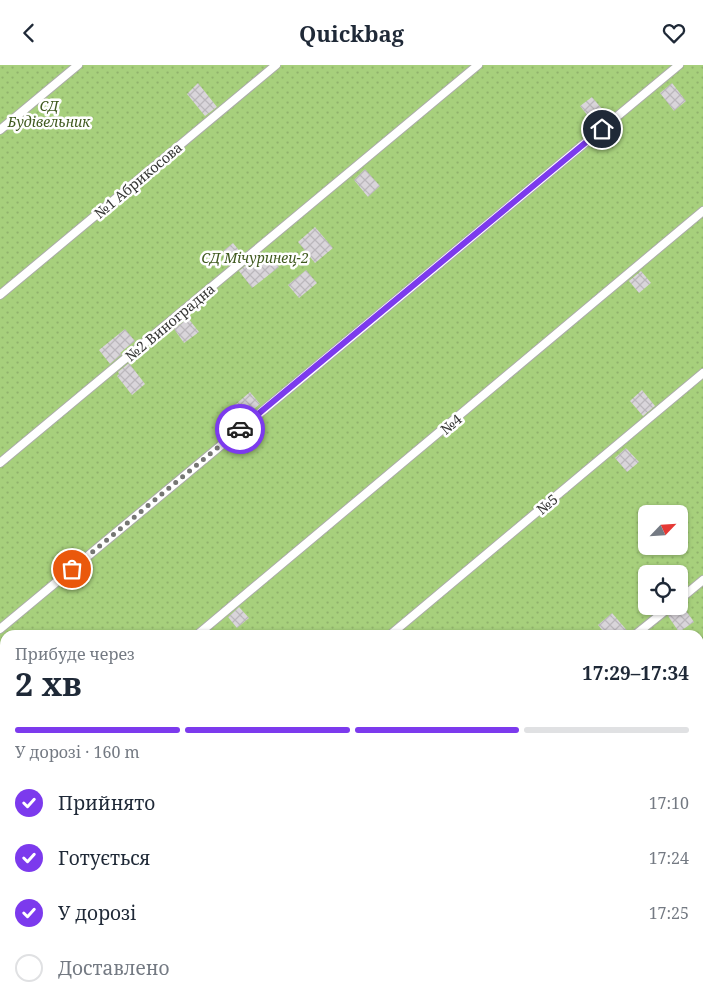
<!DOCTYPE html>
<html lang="uk">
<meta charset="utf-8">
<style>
:root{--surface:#fff;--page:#f2f2f3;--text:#1f2937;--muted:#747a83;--line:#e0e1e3;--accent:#7c3aed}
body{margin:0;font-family:"Noto Serif",serif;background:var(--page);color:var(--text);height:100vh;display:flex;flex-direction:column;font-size:19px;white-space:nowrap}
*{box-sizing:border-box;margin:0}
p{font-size:16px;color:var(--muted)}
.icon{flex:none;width:28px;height:28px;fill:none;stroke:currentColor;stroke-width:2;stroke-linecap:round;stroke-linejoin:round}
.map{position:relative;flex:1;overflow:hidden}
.drawer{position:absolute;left:0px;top:565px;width:704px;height:376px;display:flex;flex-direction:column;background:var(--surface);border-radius:15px 15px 0 0;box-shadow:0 1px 4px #0004}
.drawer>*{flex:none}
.needle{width:32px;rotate:65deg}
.fabs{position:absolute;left:638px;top:440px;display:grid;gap:10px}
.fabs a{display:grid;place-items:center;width:50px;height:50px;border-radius:8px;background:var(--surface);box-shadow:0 1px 4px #0004;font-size:25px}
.pin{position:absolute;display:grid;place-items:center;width:42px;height:42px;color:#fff;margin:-21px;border:2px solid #fff;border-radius:50%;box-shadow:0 1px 5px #0007}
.courier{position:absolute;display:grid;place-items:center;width:50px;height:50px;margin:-25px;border:4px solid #7c3aed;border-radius:50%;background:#fff;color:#222;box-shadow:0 1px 6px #0007}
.overview em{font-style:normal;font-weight:700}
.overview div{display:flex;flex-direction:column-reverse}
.overview{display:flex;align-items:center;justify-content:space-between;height:85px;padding:0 15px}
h1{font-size:32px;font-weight:700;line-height:38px}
.bar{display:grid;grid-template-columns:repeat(4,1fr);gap:8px 5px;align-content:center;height:60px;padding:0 15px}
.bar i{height:6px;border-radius:4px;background:var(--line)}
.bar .on{background:var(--accent)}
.bar p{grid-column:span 4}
ol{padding:0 15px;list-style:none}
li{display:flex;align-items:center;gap:15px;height:55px}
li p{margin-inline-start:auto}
li .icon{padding:5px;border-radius:50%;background:var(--accent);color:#fff;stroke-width:4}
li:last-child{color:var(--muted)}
li i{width:28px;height:28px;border:2px solid var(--line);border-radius:50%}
header{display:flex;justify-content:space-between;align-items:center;height:65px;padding:0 15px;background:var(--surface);font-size:22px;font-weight:700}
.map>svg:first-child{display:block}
</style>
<header><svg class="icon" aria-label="back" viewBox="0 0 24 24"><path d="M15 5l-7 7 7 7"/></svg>Quickbag<svg class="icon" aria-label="heart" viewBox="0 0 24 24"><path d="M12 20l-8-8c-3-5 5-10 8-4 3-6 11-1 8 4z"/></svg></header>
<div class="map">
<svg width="703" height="941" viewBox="0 0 703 941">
<defs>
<pattern id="garden-dots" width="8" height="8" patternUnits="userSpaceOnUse" patternTransform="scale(1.25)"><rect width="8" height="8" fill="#a7d07c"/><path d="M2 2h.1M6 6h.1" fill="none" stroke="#90b36c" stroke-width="1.8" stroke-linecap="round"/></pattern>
<pattern id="building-cross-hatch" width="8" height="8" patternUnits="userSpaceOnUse" patternTransform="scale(1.25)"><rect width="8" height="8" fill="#d9d5da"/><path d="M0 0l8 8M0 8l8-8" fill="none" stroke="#bbb7bc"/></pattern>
</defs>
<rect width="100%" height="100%" fill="#eaece7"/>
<!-- garden -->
<path fill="url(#garden-dots)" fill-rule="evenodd" d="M0,0H703V941H0ZM646,449H679V481H646ZM646,509H679V541H646ZM5,570H699V936H5Z"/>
<!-- building -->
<g fill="url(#building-cross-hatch)">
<polygon points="198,18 217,42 205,51 187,29"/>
<polygon points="672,18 686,36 674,46 660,28"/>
<polygon points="592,32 608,51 596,61 580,41"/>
<polygon points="365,104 380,121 368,132 354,115"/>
<polygon points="315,162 333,183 315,198 298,177"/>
<polygon points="233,178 242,189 232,197 223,186"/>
<polygon points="269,189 279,202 252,223 239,206 250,197 254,202"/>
<polygon points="306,205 317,218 299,233 288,220"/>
<polygon points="641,206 651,218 639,228 629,216"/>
<polygon points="188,253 199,267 184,278 174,264"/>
<polygon points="125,264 135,276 120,288 122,289 110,299 99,285"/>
<polygon points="129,298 145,319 132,330 117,311 119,309 118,307"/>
<polygon points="642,325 655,341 643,351 630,336"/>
<polygon points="250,327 260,339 244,352 235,340"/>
<polygon points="626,383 639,397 627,407 615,393"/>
<polygon points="682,540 694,557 679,567 668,551"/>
<polygon points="239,542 249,553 237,563 228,552"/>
<polygon points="612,548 630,569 629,570 606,570 598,560"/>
</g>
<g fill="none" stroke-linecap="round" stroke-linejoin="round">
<!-- service casing -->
<g stroke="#abada8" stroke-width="10">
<g id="service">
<polyline points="0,65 78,0"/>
<polyline points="0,230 276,0"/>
<polyline points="0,398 478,0"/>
<polyline points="679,535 703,515"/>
<polyline points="0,564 679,0"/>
<polyline points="197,570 703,146"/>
<polyline points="390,570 703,308"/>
<polyline points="635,570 671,541"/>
<polyline points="699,717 703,713"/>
<polyline points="0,733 5,729"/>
<polyline points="0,897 5,893"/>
<polyline points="699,929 703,926"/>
<polyline points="191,941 197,936"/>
<polyline points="434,941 440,936"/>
<polyline points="685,941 690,936"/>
</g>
</g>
<!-- service -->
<use href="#service" stroke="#fff" stroke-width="8"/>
</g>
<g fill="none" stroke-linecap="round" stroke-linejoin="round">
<!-- done -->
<polyline stroke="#757673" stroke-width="5" stroke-dasharray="0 9" points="72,504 240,364"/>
<!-- route -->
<polyline stroke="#7c3aed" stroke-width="6" points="240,364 602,64"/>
</g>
<g text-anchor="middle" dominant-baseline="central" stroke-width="5" stroke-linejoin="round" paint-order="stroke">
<!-- park labels -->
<g font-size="14" font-style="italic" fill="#415b20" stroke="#fff">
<text x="49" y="40">СД<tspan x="49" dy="16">Будівельник</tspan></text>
<text x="255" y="192">СД Мічуринец-2</text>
</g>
<!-- street labels -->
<g font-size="14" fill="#363735" stroke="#fff">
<text transform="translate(138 115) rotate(-40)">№1 Абрикосова</text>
<text transform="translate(170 257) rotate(-40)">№2 Виноградна</text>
<text transform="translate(451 359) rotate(-40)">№4</text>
<text transform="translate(547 439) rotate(-40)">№5</text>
</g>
</g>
</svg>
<div class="fabs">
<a><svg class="needle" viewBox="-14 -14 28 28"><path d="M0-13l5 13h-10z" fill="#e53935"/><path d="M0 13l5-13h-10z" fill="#747a83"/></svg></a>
<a><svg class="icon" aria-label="locate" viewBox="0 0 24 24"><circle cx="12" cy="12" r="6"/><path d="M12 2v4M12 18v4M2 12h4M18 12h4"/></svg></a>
</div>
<div class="pin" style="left:72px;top:504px;background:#ea580c"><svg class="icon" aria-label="bag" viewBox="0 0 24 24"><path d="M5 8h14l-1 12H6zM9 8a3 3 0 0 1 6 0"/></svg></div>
<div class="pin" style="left:602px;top:64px;background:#1f2937"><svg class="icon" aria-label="home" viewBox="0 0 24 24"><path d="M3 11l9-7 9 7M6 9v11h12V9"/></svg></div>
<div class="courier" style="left:240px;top:364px"><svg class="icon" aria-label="car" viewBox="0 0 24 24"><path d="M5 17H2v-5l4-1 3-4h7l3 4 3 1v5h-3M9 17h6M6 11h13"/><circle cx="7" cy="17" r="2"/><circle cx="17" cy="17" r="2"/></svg></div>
<section class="drawer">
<div class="overview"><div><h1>2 хв</h1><p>Прибуде через</p></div><em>17:29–17:34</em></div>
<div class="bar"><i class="on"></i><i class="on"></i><i class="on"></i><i></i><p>У дорозі · 160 m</p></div>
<ol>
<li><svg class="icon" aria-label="check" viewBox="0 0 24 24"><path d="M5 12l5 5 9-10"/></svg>Прийнято<p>17:10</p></li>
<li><svg class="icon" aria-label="check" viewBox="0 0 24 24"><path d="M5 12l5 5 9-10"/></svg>Готується<p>17:24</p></li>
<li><svg class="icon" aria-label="check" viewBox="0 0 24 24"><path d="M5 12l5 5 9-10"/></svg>У дорозі<p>17:25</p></li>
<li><i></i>Доставлено</li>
</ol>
</section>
</div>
